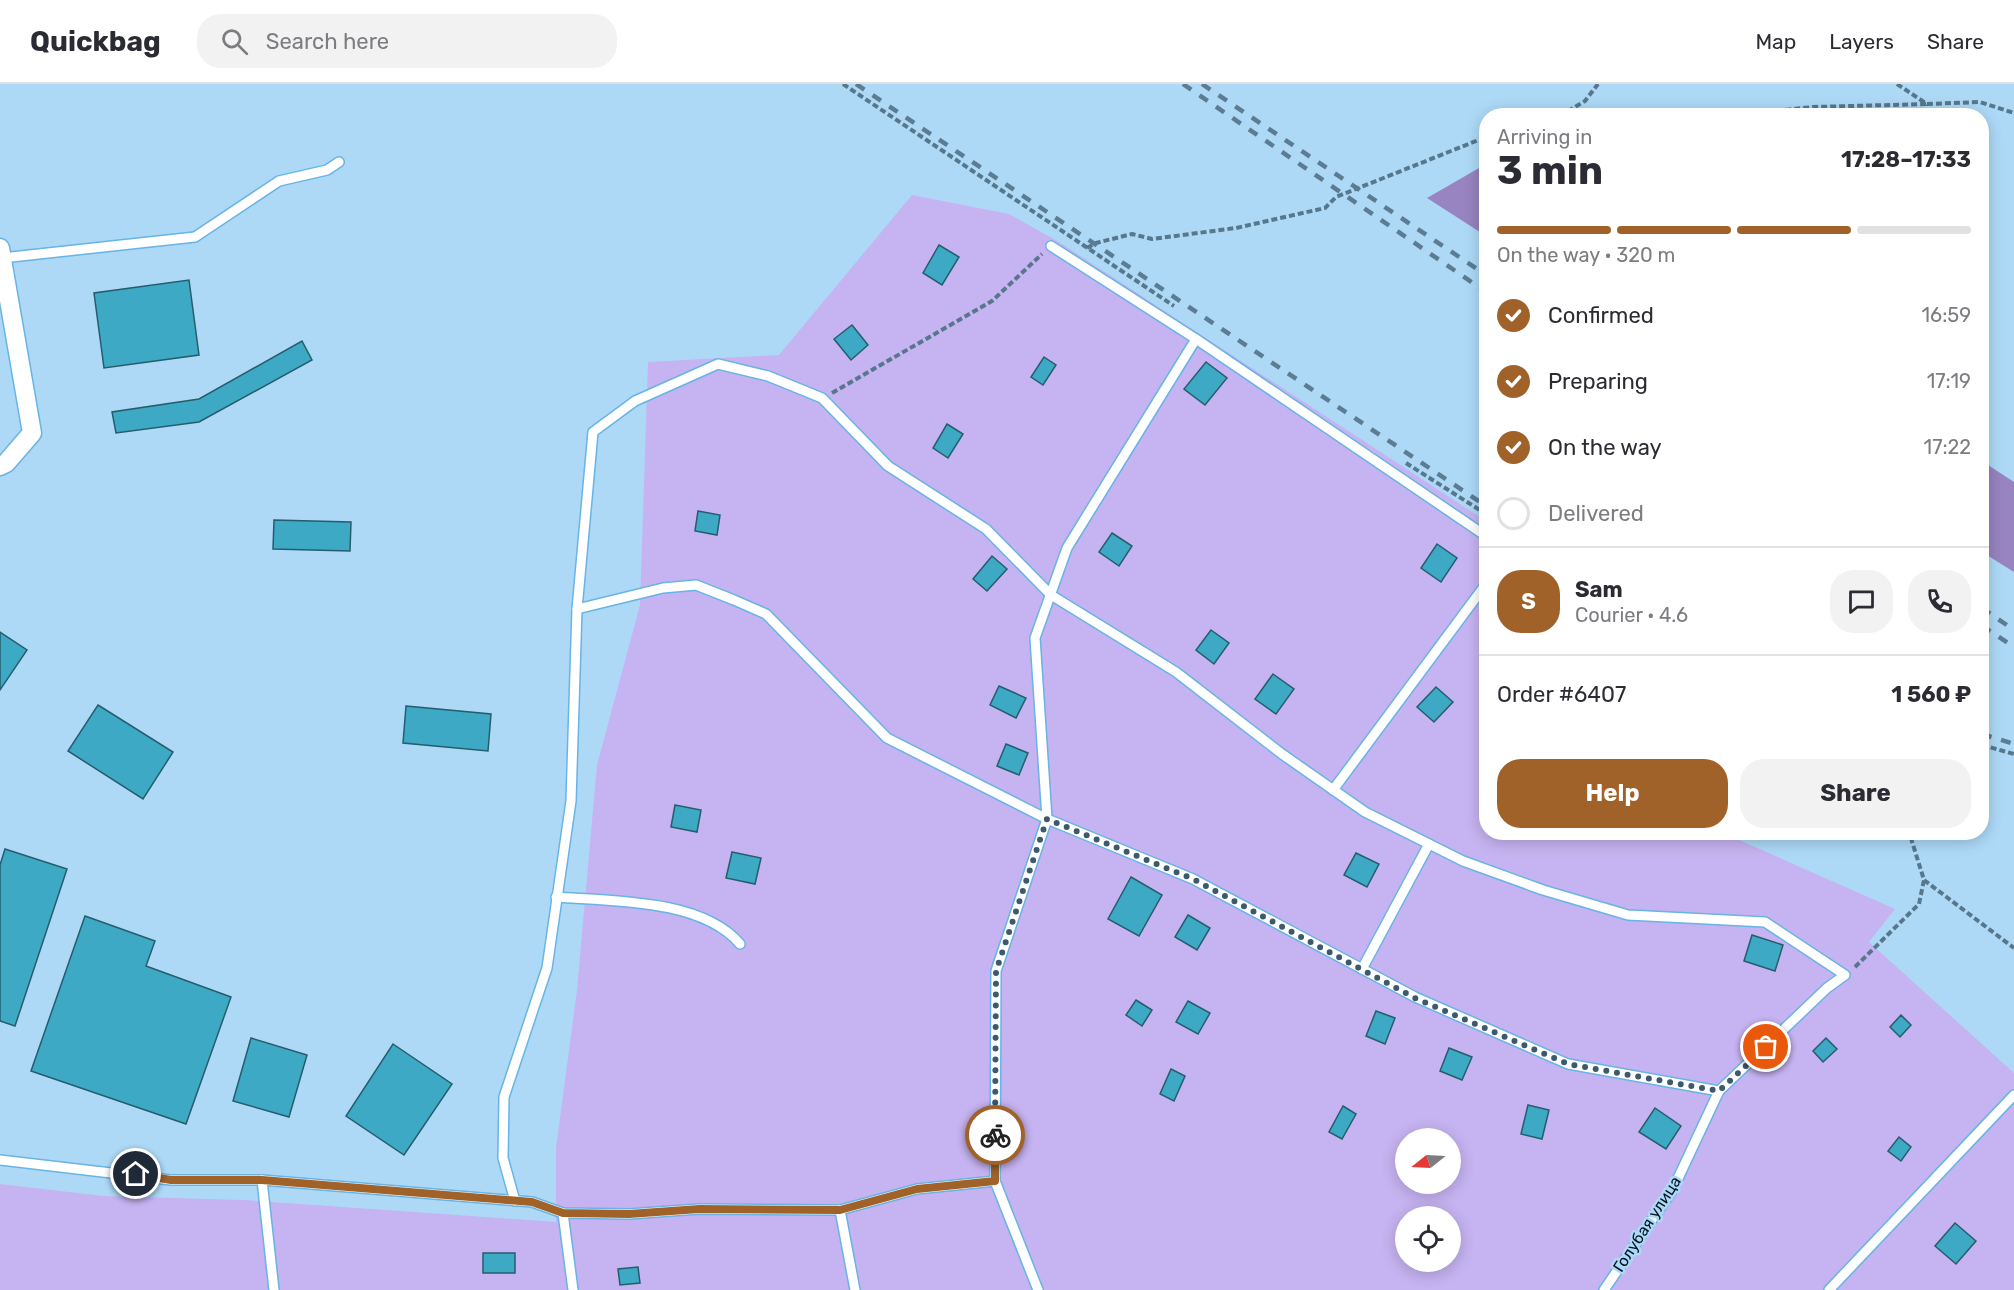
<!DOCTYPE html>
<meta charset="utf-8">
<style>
:root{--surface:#fff;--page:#f2f2f3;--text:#2b2b33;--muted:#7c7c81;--line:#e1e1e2;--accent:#a1622a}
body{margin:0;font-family:Rubik,sans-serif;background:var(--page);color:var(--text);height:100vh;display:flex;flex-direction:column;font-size:22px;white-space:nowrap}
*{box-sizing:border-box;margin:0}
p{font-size:20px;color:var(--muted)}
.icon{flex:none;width:33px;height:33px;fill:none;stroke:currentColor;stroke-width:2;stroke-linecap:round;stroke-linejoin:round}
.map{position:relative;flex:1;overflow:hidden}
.sheet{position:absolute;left:1479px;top:24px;width:510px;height:732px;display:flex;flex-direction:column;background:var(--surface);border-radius:24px;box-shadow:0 3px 15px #0003}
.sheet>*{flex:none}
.needle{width:39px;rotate:252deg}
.buttons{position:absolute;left:1395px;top:1044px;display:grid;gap:12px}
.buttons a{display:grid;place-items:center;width:66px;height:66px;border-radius:50%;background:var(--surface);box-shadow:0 3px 15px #0003;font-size:30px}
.pin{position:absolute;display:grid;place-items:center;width:51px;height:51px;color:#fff;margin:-26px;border:3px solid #fff;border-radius:50%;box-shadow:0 2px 6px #0007}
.courier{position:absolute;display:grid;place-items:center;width:60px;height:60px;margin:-30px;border:4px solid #a1622a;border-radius:50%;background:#fff;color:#222;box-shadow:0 2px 8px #0007}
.summary em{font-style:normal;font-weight:700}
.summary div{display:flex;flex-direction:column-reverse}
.summary{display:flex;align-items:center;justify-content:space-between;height:102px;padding:0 18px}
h1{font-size:39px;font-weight:700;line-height:45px}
.bar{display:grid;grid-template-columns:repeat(4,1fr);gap:9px 6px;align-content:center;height:72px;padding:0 18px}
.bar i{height:8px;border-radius:4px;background:var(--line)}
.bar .selected{background:var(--accent)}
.bar p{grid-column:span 4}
.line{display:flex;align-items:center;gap:15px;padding:0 18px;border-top:2px solid var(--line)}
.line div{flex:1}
.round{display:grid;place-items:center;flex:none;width:63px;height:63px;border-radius:24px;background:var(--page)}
ol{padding:0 18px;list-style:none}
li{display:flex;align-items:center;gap:18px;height:66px}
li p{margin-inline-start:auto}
li .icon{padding:6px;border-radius:50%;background:var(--accent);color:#fff;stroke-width:4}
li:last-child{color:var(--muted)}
li i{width:33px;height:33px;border:3px solid var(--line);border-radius:50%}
.cta{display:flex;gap:12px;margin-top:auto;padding:12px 18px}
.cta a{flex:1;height:69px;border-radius:24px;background:var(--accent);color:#fff;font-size:24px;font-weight:700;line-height:69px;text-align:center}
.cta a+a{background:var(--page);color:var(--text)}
header{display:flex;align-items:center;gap:36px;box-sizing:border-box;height:84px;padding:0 30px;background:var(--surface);border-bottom:2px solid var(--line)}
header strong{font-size:28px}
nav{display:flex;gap:33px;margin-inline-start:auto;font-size:21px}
.search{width:420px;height:54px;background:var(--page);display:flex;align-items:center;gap:15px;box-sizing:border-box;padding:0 21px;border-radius:24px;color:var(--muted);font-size:22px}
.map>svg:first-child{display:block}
</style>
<header>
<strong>Quickbag</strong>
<div class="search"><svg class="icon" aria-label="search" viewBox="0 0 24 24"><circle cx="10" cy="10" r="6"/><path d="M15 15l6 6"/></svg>Search here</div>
<nav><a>Map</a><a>Layers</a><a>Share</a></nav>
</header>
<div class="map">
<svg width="2014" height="1206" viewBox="0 0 2014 1206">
<rect width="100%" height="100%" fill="#add9f7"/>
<!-- green -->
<path fill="#c6b3f1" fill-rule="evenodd" d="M912,111L1009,130L1059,158L1486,437V748L1732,749L1730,752L1895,825L1869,858L2014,989V1206H0V1100L103,1112L244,1116L556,1138V1064L577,906L597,681L640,521L648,278L779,271ZM1406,1054H1450V1100H1406ZM1406,1132H1450V1178H1406Z"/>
<!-- forest -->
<g fill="#9784c0">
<polygon points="1486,80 1486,152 1427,114"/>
<polygon points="1982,377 2014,398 2014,488 1982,468"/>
</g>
<!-- building -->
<g fill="#3da9c5" stroke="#255d6c" stroke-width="1.5">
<polygon points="939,161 959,173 942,201 923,189"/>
<polygon points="189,196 199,271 104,284 94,209"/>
<polygon points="852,241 868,261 851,276 834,255"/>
<polygon points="302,257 312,276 199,338 116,349 112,328 199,315"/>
<polygon points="1044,273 1056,281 1043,301 1031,293"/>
<polygon points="1206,278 1227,294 1205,321 1184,305"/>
<polygon points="947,340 963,350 948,374 933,364"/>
<polygon points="698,427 720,431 717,451 695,447"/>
<polygon points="274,436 351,438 350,467 273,465"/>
<polygon points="1112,449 1132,462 1119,482 1099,468"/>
<polygon points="1437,460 1457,474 1441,498 1421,484"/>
<polygon points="992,472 1007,485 987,507 973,495"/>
<polygon points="1211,546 1229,559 1214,580 1196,566"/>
<polygon points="0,548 27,566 0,606"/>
<polygon points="1273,590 1294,605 1276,630 1255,615"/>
<polygon points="999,602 1026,614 1016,634 990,621"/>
<polygon points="1436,603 1453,618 1434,638 1417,623"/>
<polygon points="98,621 173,668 143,715 68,667"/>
<polygon points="406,622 491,630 488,667 403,659"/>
<polygon points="1006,660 1028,669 1019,691 997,682"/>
<polygon points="675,721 701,726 697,748 671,743"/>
<polygon points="5,765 67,785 15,942 0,937 0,781"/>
<polygon points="732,768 761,774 755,800 726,794"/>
<polygon points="1356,769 1379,780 1367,803 1344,791"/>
<polygon points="1131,793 1162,811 1139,852 1108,835"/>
<polygon points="1188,831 1210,844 1197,866 1175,853"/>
<polygon points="85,832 155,857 146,882 231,913 186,1040 31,987"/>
<polygon points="1752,851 1783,861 1775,887 1744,877"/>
<polygon points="1136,916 1152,926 1142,942 1126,931"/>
<polygon points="1188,917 1210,929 1198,950 1176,938"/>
<polygon points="1376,927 1395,934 1385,960 1366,952"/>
<polygon points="1901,931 1911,941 1900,953 1890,943"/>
<polygon points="251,954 307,971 289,1033 233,1017"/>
<polygon points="1826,954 1837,965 1823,978 1813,967"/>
<polygon points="393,960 452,1000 404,1071 346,1032"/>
<polygon points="1449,964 1472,973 1462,996 1440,987"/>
<polygon points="1171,985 1185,992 1174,1017 1160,1010"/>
<polygon points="1528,1021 1549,1026 1542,1055 1521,1050"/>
<polygon points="1343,1022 1356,1030 1342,1055 1329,1048"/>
<polygon points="1655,1024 1681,1042 1666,1065 1639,1048"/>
<polygon points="1899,1053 1911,1063 1901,1077 1888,1067"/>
<polygon points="1955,1139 1976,1157 1956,1180 1935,1162"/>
<rect x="483" y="1169" width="32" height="20"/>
<polygon points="638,1183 640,1199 620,1201 618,1185"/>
</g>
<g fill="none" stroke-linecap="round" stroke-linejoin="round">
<!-- lane casing -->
<g stroke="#67b4e5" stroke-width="12">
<g id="lane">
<polyline points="1051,162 1196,255 1486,452"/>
<polyline points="2,174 195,153 279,97 327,86 339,78"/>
<polyline points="577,525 663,504 696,501 734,516 766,530 887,654 1047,735 1035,554 1067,464 1196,255"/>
<polyline points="1333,706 1486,500"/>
<path d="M556,813C612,817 702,815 740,860"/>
<polyline points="1362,885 1429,760"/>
<polyline points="0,1076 171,1096 262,1096 532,1118 563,1129 629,1130 699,1125 840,1126 917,1105 995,1097"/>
<polyline points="262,1096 274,1206"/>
<polyline points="515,1117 503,1074 504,1013 547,884 571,717 577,525 593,348 635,317 718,280 768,292 822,314 888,382 986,445 1051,511 1176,588 1282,670 1365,728 1463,777 1543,806 1628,831 1765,838 1845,891 1827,904 1719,1007 1568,980 1415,913 1193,795 1047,735 996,887 995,1097 1038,1206"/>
<polyline points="840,1126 855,1206"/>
<polyline points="563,1129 573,1206"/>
<polyline points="1604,1206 1673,1105 1719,1007"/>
<polyline points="1829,1206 2014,1011"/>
</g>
</g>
<!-- street casing -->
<g stroke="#67b4e5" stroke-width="21">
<polyline id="street" points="0,164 32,349 6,379 0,382"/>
</g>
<!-- path -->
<g stroke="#57778d" stroke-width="4" stroke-dasharray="6 3" stroke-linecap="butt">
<polyline points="843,0 1174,222"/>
<polyline points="1897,0 1927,20 1980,18 2014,29"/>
<polyline points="1560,32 1585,17 1598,0"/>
<polyline points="1642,32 1692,27 1737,31 1813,23 1927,20"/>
<polyline points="1087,164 1096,159 1132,150 1152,155 1236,144 1325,124 1336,113 1486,53"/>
<polyline points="832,309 992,217 1042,170"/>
<polyline points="1406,379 1486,430"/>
<polyline points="1982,661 2014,670"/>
<polyline points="1924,796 2014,864"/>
<polyline points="1855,883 1919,820 1924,796 1909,748"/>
</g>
<!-- lane -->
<use href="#lane" stroke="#fff" stroke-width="9"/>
<!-- street -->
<use href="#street" stroke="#fff" stroke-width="18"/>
<!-- rail -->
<g stroke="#5c7c93" stroke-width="4.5" stroke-dasharray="10 10" stroke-linecap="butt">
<polyline points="856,0 1486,422"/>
<polyline points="1183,0 1486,208"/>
<polyline points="1202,0 1486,191"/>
<polyline points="1982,524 2014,546"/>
<polyline points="1982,542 2014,563"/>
<polyline points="1982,650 2014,660"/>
</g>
</g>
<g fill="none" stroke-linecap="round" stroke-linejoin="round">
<!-- done -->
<polyline stroke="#3d596d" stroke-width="6" stroke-dasharray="0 10.8" points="995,1051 996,887 1047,735 1193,795 1415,914 1568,980 1719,1007 1766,963"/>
<!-- route -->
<polyline stroke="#a1622a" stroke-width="8" points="136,1090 171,1096 262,1096 532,1118 563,1129 629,1130 699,1125 840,1126 917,1105 995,1097 995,1051"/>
</g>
<g text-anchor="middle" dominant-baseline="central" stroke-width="5" stroke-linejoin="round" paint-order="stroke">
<!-- street labels -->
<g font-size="16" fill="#001422" stroke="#add9f7">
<text transform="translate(1647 1140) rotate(-57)">Голубая улица</text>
</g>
</g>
</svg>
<div class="buttons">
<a><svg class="needle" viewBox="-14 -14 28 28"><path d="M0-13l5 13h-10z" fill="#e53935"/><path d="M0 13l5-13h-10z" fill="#7c7c81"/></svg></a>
<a><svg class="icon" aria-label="locate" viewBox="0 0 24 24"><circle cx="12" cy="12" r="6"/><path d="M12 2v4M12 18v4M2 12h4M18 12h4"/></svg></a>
</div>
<div class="pin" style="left:1766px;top:963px;background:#ea580c"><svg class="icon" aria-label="bag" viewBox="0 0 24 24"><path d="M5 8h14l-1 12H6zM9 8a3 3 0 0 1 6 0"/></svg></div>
<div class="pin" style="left:136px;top:1090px;background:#1f2937"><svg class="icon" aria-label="home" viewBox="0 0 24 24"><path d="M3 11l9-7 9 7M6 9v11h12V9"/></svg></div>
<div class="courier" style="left:995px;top:1051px"><svg class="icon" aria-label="bike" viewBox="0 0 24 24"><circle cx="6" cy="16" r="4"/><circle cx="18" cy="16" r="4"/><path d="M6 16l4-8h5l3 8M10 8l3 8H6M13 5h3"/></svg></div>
<section class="sheet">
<div class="summary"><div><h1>3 min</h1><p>Arriving in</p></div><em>17:28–17:33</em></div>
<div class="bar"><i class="selected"></i><i class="selected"></i><i class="selected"></i><i></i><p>On the way · 320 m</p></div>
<ol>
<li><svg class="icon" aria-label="check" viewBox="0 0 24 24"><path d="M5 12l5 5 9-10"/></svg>Confirmed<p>16:59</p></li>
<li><svg class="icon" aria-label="check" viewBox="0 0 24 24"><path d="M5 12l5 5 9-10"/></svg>Preparing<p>17:19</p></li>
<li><svg class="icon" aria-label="check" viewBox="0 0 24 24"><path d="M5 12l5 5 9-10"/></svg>On the way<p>17:22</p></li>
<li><i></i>Delivered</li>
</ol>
<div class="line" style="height:108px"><b class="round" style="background:var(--accent);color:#fff">S</b><div><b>Sam</b><p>Courier · 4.6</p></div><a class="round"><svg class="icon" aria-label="chat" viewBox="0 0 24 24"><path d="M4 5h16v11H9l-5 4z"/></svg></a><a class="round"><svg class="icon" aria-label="phone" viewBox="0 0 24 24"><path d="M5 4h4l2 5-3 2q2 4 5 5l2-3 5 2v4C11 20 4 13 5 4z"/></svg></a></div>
<div class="line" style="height:78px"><div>Order #6407</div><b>1 560 ₽</b></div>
<div class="cta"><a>Help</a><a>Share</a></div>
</section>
</div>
